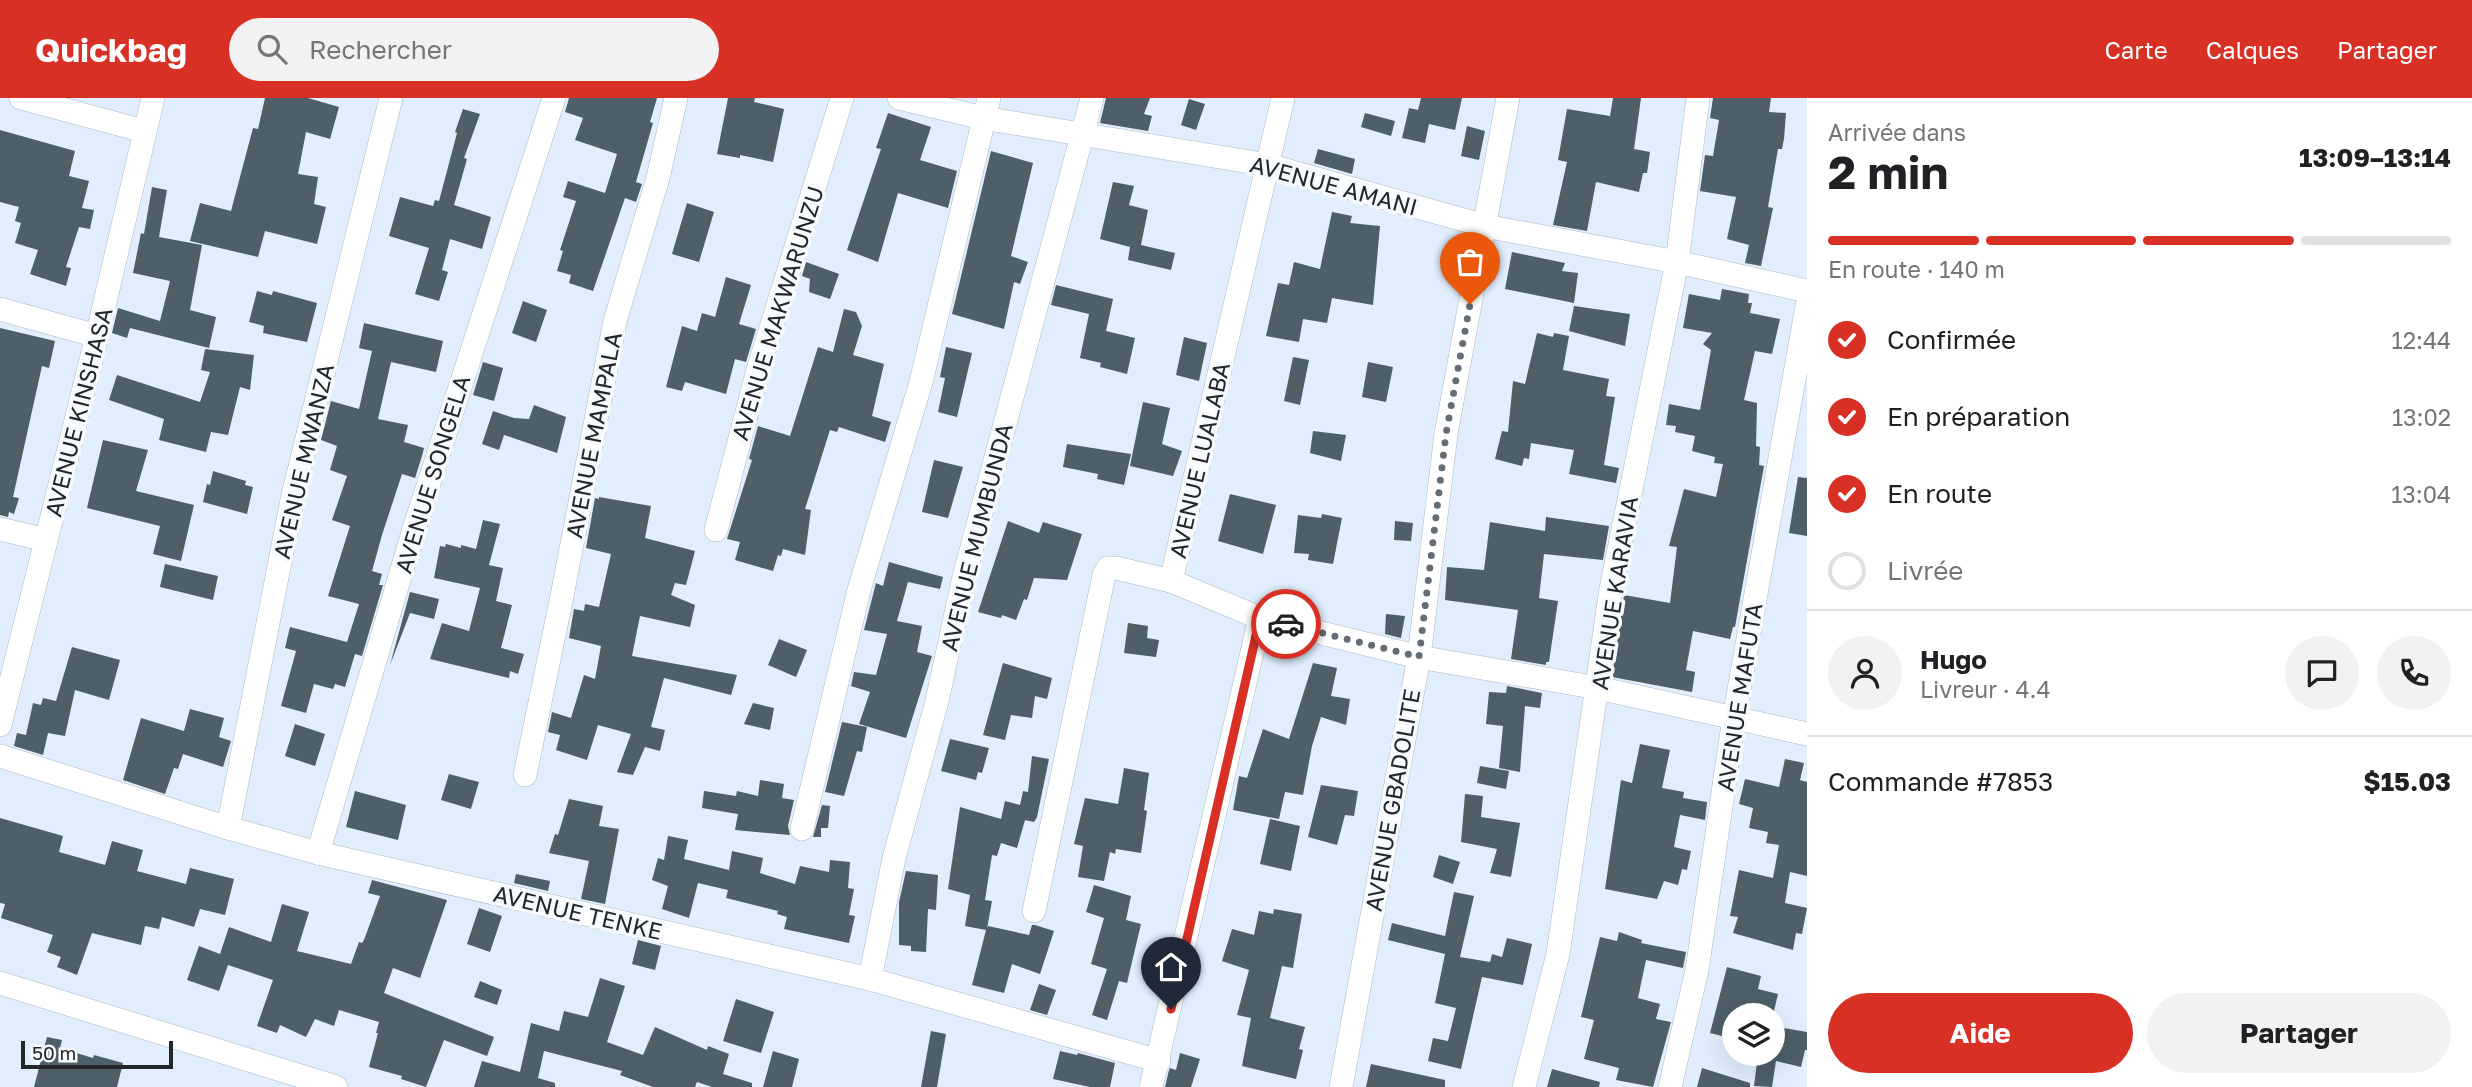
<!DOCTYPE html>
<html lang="fr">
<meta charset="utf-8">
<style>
:root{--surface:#fff;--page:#f2f2f2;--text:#202124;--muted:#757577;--line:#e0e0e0;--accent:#d93025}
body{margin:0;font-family:"Golos Text",sans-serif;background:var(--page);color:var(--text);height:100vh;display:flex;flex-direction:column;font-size:26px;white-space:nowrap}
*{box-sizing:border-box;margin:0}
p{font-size:23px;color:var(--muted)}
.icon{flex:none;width:38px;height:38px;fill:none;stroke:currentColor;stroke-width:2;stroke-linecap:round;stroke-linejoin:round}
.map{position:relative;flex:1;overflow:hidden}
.drawer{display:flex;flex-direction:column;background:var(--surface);width:665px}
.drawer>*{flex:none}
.buttons{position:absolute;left:1722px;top:905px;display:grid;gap:14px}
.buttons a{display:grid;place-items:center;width:63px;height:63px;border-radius:50%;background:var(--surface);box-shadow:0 7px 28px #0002;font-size:35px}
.scale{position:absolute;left:21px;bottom:18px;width:152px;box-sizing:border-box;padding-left:7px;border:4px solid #22272c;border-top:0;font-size:19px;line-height:24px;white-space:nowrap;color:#22272c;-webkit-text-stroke:5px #f7fafd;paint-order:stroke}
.pin{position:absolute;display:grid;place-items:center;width:60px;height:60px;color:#fff;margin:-72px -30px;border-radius:50% 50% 50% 0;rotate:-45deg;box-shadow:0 0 7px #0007}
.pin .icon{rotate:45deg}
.courier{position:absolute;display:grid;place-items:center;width:70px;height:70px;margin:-35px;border:5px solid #d93025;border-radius:50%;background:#fff;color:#222;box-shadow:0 2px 9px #0007}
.summary em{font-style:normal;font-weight:700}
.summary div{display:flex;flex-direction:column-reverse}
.summary{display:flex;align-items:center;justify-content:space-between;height:119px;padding:0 21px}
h1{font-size:46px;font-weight:700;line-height:52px}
.bar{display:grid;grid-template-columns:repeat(4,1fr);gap:10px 7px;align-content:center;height:84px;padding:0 21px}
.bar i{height:9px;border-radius:5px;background:var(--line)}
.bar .active{background:var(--accent)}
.bar p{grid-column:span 4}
.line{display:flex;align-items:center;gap:18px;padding:0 21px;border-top:2px solid var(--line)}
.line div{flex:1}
.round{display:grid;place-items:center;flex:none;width:74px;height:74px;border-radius:37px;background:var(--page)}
ol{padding:0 21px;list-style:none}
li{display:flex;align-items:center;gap:21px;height:77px}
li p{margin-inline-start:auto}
li .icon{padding:7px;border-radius:50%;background:var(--accent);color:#fff;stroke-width:4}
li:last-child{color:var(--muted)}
li i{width:38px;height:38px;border:4px solid var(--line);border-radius:50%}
.primary-button{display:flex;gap:14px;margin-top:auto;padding:14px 21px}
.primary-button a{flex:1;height:80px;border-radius:42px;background:var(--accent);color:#fff;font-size:28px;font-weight:700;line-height:80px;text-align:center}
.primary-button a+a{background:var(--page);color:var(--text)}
header{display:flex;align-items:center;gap:42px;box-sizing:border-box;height:98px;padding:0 35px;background:var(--accent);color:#fff}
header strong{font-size:33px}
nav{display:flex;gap:38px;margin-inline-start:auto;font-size:24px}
.search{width:490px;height:63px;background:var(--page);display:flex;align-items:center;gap:18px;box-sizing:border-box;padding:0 24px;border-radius:38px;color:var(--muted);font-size:26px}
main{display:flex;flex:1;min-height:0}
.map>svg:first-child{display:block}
</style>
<header>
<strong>Quickbag</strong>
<div class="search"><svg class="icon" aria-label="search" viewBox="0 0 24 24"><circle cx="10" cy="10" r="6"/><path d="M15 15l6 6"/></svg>Rechercher</div>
<nav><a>Carte</a><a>Calques</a><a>Partager</a></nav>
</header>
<main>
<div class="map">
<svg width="1807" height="989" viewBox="0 0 1807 989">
<rect width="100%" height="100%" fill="#e0eefd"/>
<!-- building -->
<g fill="#4e5f68">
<polygon points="265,0 308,0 339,9 330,41 306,34 298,76 318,79 314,106 326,109 317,146 265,133 258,159 190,143 200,105 231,113 253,30 258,31"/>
<polygon points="569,0 657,0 650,24 653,25 636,84 642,86 636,104 625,100 593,193 569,185 571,177 557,173 563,153 560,152 576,103 563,99 568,83 605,95 617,56 575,42 583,20 565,14"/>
<polygon points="728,0 755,0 754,4 784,11 773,64 740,57 740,60 717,56"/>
<polygon points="1106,0 1150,0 1144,16 1152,18 1148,33 1100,25"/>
<polygon points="1421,0 1462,0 1455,32 1429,26 1425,45 1402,40 1409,10 1418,12"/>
<polygon points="1613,0 1641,0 1634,51 1650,54 1647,75 1643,75 1639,94 1596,84 1587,133 1553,127 1567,64 1558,62 1567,11 1610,18"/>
<polygon points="1713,0 1771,0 1769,14 1786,15 1784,41 1782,51 1778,51 1768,109 1773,110 1761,168 1745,165 1749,147 1727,141 1736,99 1700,93 1705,57 1713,58 1719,22 1710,20"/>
<polygon points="1189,1 1205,6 1196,32 1181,27"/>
<polygon points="463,11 480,16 464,60 467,61 454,107 491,119 482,151 450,141 442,172 448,174 439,203 415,196 429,150 389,138 400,99 433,108 435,102 439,103 457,35 455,34"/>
<polygon points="888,15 931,29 920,62 957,73 948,110 898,95 878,164 847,152 881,51 876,50"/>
<polygon points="1365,15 1395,23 1391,38 1361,29"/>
<polygon points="1467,28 1485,33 1479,62 1461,58"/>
<polygon points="0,32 75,53 69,78 89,83 82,110 94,112 90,131 79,129 66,169 71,170 66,188 30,176 38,152 15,145 21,125 15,123 19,109 0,104"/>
<polygon points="1318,51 1355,61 1352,76 1314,65"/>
<polygon points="991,53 1033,65 1011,158 1028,164 1020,186 1014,184 1004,231 952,216"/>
<polygon points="1113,84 1134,88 1129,107 1148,112 1141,147 1175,155 1171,172 1128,162 1130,149 1100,141"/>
<polygon points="152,89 167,92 159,139 202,147 190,212 216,219 209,250 130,230 127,240 112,235 118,210 160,223 170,183 133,175 141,135 144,136"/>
<polygon points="687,105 714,114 699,164 672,156"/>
<polygon points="1332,114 1352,118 1350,125 1380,128 1373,207 1332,200 1327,225 1303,221 1299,244 1266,238 1278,185 1289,187 1294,164 1320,171"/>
<polygon points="1512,154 1565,165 1562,173 1578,175 1574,205 1505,191"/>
<polygon points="806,164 839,176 830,201 809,194 810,181 802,178"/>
<polygon points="726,179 751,187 739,226 756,231 746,264 735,261 726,296 685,284 682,293 666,289 682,228 697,233 702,215 715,219"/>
<polygon points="1056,187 1113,201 1106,233 1135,240 1127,276 1100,269 1101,265 1080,260 1089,216 1051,207"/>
<polygon points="1722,191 1749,196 1748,205 1752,205 1750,215 1780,221 1772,256 1755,253 1744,302 1757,305 1756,348 1760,349 1759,367 1764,368 1735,529 1733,529 1730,541 1693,533 1686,572 1695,574 1692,594 1612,579 1624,497 1670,505 1677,449 1669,448 1684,391 1716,399 1723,366 1714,365 1715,359 1692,353 1695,338 1675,334 1676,328 1666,327 1669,306 1700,312 1711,252 1703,246 1712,235 1683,230 1689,196 1720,202"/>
<polygon points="257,193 272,197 273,193 317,205 307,244 263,235 264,228 249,224"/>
<polygon points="523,203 547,212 536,244 512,235"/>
<polygon points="1574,208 1630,216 1625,248 1569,233"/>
<polygon points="844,211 856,214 862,228 853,257 884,266 872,318 891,324 885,344 839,329 837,334 830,332 805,411 811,412 805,457 783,451 781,458 778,457 773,473 735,462 740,444 727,441 752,362 749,361 758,328 790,338 818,249 833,254"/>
<polygon points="364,225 443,243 436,274 391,264 378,321 408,327 404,344 424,350 422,358 415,380 402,376 382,437 372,473 382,476 379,487 383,487 362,558 355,556 345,589 335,586 333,591 314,586 306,615 281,608 296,553 285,550 290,529 347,544 359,506 328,498 350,428 332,422 347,378 330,372 337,348 321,342 331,303 359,311 372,253 359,250"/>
<polygon points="0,230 55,243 49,270 42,268 13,399 19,400 14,416 9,414 8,419 0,417"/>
<polygon points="1537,235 1553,239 1554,235 1569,238 1563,272 1609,281 1606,298 1615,299 1604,367 1619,370 1616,385 1569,376 1574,352 1531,345 1529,361 1524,360 1522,368 1495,361 1502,333 1508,334 1513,283 1525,286"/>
<polygon points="1184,239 1207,245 1199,283 1176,277"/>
<polygon points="946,249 972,255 957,319 938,314 945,280 940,279"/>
<polygon points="205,251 254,257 250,292 240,289 228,337 211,334 206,354 159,342 164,321 109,302 117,277 200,304 210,274 201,272"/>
<polygon points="1293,259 1309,262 1300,307 1284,303"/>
<polygon points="483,264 503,270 494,303 473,297"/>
<polygon points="1368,264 1393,269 1386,304 1362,299"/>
<polygon points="1143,304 1170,310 1162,346 1182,353 1173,378 1130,368"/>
<polygon points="534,307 566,319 557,355 504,337 499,352 482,346 493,313 514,320 529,321"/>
<polygon points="1313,333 1346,337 1341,363 1310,355"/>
<polygon points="103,342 148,352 136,393 194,407 181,463 153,456 160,428 87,410"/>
<polygon points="1067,346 1131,356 1124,387 1097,381 1098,376 1063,369"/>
<polygon points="934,362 963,369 948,420 922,414"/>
<polygon points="213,373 246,383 245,387 253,389 247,416 203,404 207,386 210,387"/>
<polygon points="1798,379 1807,380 1807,438 1789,435"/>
<polygon points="1230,396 1276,407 1263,456 1218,443"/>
<polygon points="599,399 651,408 645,440 695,453 686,487 675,485 671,497 695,507 690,529 640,518 632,558 737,577 731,597 664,580 651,629 665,632 660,653 645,649 633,677 617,674 631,636 598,627 587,662 556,652 560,637 548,634 552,614 571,620 584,577 595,581 601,548 569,540 574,511 584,513 585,506 599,509 611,456 586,450 595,400 599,401"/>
<polygon points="1322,416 1342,420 1333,466 1308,462 1309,456 1294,455 1298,417 1321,420"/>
<polygon points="1546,419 1609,428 1603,462 1544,456 1539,500 1558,503 1549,564 1546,564 1546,567 1511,561 1518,512 1445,502 1447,469 1484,472 1490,424 1545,433"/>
<polygon points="483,422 500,426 489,467 503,470 496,503 512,507 501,550 524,556 518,576 510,573 509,580 430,561 442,525 469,533 480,490 434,480 440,448 445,449 446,446 461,450 461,447 476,451"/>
<polygon points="1008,423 1039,435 1043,424 1082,436 1067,482 1034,480 1027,502 1024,501 1016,522 1002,517 1001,520 978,514"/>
<polygon points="1395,423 1413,425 1411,443 1394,442"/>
<polygon points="889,464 943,479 940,491 908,484 897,523 922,528 917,554 932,558 906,640 859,626 870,594 851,588 854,574 876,577 887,536 864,532 876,485 883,488"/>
<polygon points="165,466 218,478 213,502 160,489"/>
<polygon points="410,494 439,501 434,521 410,515 390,567"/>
<polygon points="1386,516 1405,518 1401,540 1385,536"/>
<polygon points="1128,525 1148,528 1147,540 1159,542 1156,559 1124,555"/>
<polygon points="779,541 807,552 796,579 768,567"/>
<polygon points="72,549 120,562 109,602 75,592 65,638 48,635 43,657 14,648 17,635 26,637 33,605 41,607 43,600 56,603"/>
<polygon points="1003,565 1052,580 1047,601 1035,598 1032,620 1011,617 1005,642 983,637"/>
<polygon points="1313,565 1337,570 1331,598 1350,601 1346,627 1321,619 1312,648 1303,697 1285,694 1279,721 1233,712 1239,678 1247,680 1263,631 1289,641"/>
<polygon points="1507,588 1542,595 1540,610 1525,608 1520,674 1499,670 1503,628 1486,626 1489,594 1506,595"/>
<polygon points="753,605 774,610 770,632 744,626"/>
<polygon points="190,611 224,620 219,639 231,643 223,669 183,656 178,671 174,670 165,696 123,682 141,620 184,633"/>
<polygon points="842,624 867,629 862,654 857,653 844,698 825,694"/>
<polygon points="295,626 325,636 315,668 285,658"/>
<polygon points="950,641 989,650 982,675 978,674 976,682 941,673"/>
<polygon points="1640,646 1670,652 1662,690 1684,694 1683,700 1707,704 1705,722 1680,717 1674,749 1691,753 1687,772 1682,771 1678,787 1664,783 1657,801 1605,791 1621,682 1632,685"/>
<polygon points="1032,658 1049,661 1037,719 1034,724 1025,722 1017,750 1001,745 997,758 992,757 985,802 992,803 987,831 988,828 1029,837 1032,827 1035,827 1054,833 1040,876 1012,866 1004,895 972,887 986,832 965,828 970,797 948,791 960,709 1001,721 1005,703 1020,707 1023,693 1028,694"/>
<polygon points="1785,661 1804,665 1800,682 1807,684 1807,778 1790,774 1785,805 1807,810 1802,836 1796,835 1793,852 1733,835 1738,819 1730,818 1739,772 1773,780 1779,747 1766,745 1768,734 1749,730 1753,710 1739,706 1745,681 1779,689"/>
<polygon points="1480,668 1509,673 1506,691 1477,685"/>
<polygon points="1124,670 1149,675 1144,712 1147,713 1141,755 1116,751 1115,756 1110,754 1104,783 1078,779 1083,748 1074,746 1085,700 1118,706"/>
<polygon points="449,676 479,684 471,711 441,702"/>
<polygon points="760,682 784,686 782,700 794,702 788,728 790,737 735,732 738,716 702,710 704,693 736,698 737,693 758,698"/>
<polygon points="1321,687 1358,693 1354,718 1345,717 1337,747 1308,739"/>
<polygon points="355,693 406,707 398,742 346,729"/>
<polygon points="1465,696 1483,698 1481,719 1520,725 1511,779 1490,775 1497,751 1461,744"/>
<polygon points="569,701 603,708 599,728 619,731 605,806 581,801 589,763 549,755 555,736 558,737"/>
<polygon points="822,707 830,708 828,730 821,730 821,739 813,739"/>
<polygon points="0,720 63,738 59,754 105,767 112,743 143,752 137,773 186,786 190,770 234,781 225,817 200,811 194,829 162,819 159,831 145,828 141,847 92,835 77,877 57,869 61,859 47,854 53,837 1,820 5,806 0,805"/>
<polygon points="1270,721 1300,728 1291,773 1260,766"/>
<polygon points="668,738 688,742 684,761 729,772 732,753 763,760 760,775 795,786 800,768 829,774 830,762 850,764 848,790 854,791 849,817 855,818 849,845 784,831 787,819 777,816 778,813 726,800 728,792 698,785 689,820 662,811 668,788 652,782 658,760 664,762"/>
<polygon points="1439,757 1460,764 1453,786 1433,779"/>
<polygon points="906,773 938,777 936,812 928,811 926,854 911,853 911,848 899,847 899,804"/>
<polygon points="516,776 550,783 548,793 514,785"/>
<polygon points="372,782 447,802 420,880 393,870 384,895 494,939 487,958 444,942 426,989 401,981 402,978 369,969 378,935 376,935 379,924 339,912 334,928 315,921 306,939 280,927 277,935 257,928 273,882 228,867 219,893 187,882 199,848 220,856 229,829 271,844 282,806 309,814 297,853 351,866 359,844 362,845 364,842 380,798 368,795"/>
<polygon points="1094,787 1131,798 1126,822 1141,826 1127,885 1119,883 1107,922 1092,917 1107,871 1091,866 1104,820 1086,814"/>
<polygon points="1454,794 1474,798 1460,859 1490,864 1492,856 1502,859 1507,840 1532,846 1523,887 1482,879 1461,971 1428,963 1433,940 1448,943 1456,910 1435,905 1445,856 1388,842 1392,825 1445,838"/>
<polygon points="479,810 502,818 490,854 467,846"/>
<polygon points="1274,811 1302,816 1293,870 1282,868 1270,920 1305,929 1299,951 1303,952 1296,981 1242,968 1251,920 1237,917 1249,872 1222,863 1232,831 1254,837 1259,813 1273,816"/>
<polygon points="1619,834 1642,842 1641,845 1686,854 1683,870 1646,862 1638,900 1660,906 1656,921 1671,924 1653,989 1616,982 1619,970 1584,961 1594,922 1581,919 1600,839 1617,843"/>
<polygon points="638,842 661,848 655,872 632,866"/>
<polygon points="1727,869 1761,878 1758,891 1778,896 1773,917 1734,917 1734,941 1710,935"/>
<polygon points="600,880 625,888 607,944 643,957 655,929 707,952 708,948 729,956 723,976 752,985 752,989 712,989 697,984 695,989 653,989 620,977 622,973 544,953 538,980 555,985 555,989 474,989 482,963 520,974 531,925 559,933 564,913 588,919"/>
<polygon points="480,883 502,892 497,907 474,899"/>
<polygon points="1039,886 1056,892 1047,917 1030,912"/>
<polygon points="736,901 774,914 761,955 723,943"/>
<polygon points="1773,928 1807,934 1807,952 1805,952 1801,969 1776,963 1772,989 1754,988 1758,956 1773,958"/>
<polygon points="931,933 946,936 937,989 921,989"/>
<polygon points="47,939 62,942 60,950 93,960 94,957 123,965 117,989 34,989"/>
<polygon points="773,953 799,961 792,989 763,989"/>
<polygon points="1060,953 1077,957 1078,955 1115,965 1110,989 1090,989 1053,981"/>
<polygon points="1180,955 1200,961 1191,989 1165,989 1169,972 1170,970 1176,972"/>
<polygon points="1371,966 1445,982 1445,989 1366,989"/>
<polygon points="1702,970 1750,985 1750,989 1697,989"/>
<polygon points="1552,971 1600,984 1599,989 1547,989"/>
</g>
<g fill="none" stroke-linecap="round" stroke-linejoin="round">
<!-- minor casing -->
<g stroke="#abb8c6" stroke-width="24">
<g id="minor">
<polyline points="21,0 144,33"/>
<polyline points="899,0 983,20 1268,67 1485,128 1677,164 1807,193"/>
<polyline points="0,211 97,238"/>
<polyline points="0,431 46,442"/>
<polyline points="716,432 758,272 842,0"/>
<polyline points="1171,483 1283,0"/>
<polyline points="0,627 97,238 153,0"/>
<polyline points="0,658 228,730 318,755 870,881 1159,963"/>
<polyline points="525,677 562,498 615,223 658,80 676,0"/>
<polyline points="228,730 293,397 391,0"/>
<polyline points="802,731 859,492 921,284 989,0"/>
<polyline points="318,755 414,431 554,0"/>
<polyline points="1034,813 1104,477 1108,470 1116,470 1171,483 1260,520 1419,559 1598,590 1807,636"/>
<polyline points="870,881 894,760 937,603 964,479 1092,0"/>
<polyline points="0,885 336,989"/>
<polyline points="1151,989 1260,520"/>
<polyline points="1341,989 1419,559 1446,336 1508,0"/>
<polyline points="1524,989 1558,856 1611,491 1677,164 1698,0"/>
<polyline points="1670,989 1697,872 1734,620 1807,208"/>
</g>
</g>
<!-- minor -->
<use href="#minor" stroke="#fff" stroke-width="23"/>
</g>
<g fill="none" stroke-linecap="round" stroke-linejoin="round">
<!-- done -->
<polyline stroke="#646d75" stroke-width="7" stroke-dasharray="0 12.6" points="1286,526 1419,559 1446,336 1470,206"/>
<!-- route -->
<polyline stroke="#d93025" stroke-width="9" points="1171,911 1260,520 1286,526"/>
</g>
<g text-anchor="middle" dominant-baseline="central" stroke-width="7" stroke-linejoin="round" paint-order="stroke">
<!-- street labels -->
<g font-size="23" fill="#22272c" stroke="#f7fafd">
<text transform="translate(1334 87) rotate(15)">AVENUE AMANI</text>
<text transform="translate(777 215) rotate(-73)">AVENUE MAKWARUNZU</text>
<text transform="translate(78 314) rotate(-76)">AVENUE KINSHASA</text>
<text transform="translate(593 337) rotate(-79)">AVENUE MAMPALA</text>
<text transform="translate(1199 362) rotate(-77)">AVENUE LUALABA</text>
<text transform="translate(303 363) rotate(-77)">AVENUE MWANZA</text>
<text transform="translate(432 376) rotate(-73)">AVENUE SONGELA</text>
<text transform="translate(976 439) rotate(-76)">AVENUE MUMBUNDA</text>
<text transform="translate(1614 495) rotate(-81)">AVENUE KARAVIA</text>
<text transform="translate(1739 599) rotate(-81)">AVENUE MAFUTA</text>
<text transform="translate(1392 702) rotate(-80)">AVENUE GBADOLITE</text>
<text transform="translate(578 814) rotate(13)">AVENUE TENKE</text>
</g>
</g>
</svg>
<div class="buttons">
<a><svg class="icon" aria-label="layers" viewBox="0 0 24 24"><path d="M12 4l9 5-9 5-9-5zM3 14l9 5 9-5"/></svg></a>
</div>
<div class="scale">50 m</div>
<div class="pin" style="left:1470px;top:206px;background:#ea580c"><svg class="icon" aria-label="bag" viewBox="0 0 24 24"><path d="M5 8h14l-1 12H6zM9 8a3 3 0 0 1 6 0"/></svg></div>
<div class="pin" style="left:1171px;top:911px;background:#1f2937"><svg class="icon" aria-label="home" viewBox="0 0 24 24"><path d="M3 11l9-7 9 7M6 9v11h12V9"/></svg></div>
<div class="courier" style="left:1286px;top:526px"><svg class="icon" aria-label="car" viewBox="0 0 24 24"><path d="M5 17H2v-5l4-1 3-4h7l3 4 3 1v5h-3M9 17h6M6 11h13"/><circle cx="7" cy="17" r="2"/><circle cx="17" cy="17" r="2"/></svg></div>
</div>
<section class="drawer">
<div class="summary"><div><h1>2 min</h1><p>Arrivée dans</p></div><em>13:09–13:14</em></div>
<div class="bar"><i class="active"></i><i class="active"></i><i class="active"></i><i></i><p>En route · 140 m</p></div>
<ol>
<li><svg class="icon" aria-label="check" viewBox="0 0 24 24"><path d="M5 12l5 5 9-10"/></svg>Confirmée<p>12:44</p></li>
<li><svg class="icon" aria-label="check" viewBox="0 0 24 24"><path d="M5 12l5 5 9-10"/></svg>En préparation<p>13:02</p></li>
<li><svg class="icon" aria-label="check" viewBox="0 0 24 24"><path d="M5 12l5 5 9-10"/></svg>En route<p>13:04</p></li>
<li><i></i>Livrée</li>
</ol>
<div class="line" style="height:126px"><a class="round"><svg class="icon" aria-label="person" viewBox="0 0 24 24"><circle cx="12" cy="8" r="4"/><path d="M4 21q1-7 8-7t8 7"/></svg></a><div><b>Hugo</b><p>Livreur · 4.4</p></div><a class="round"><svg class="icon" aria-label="chat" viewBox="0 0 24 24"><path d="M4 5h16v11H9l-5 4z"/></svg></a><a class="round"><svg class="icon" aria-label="phone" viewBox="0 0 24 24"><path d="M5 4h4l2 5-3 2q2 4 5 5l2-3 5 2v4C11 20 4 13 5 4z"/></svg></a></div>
<div class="line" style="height:91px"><div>Commande #7853</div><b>$15.03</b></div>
<div class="primary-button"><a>Aide</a><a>Partager</a></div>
</section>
</main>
